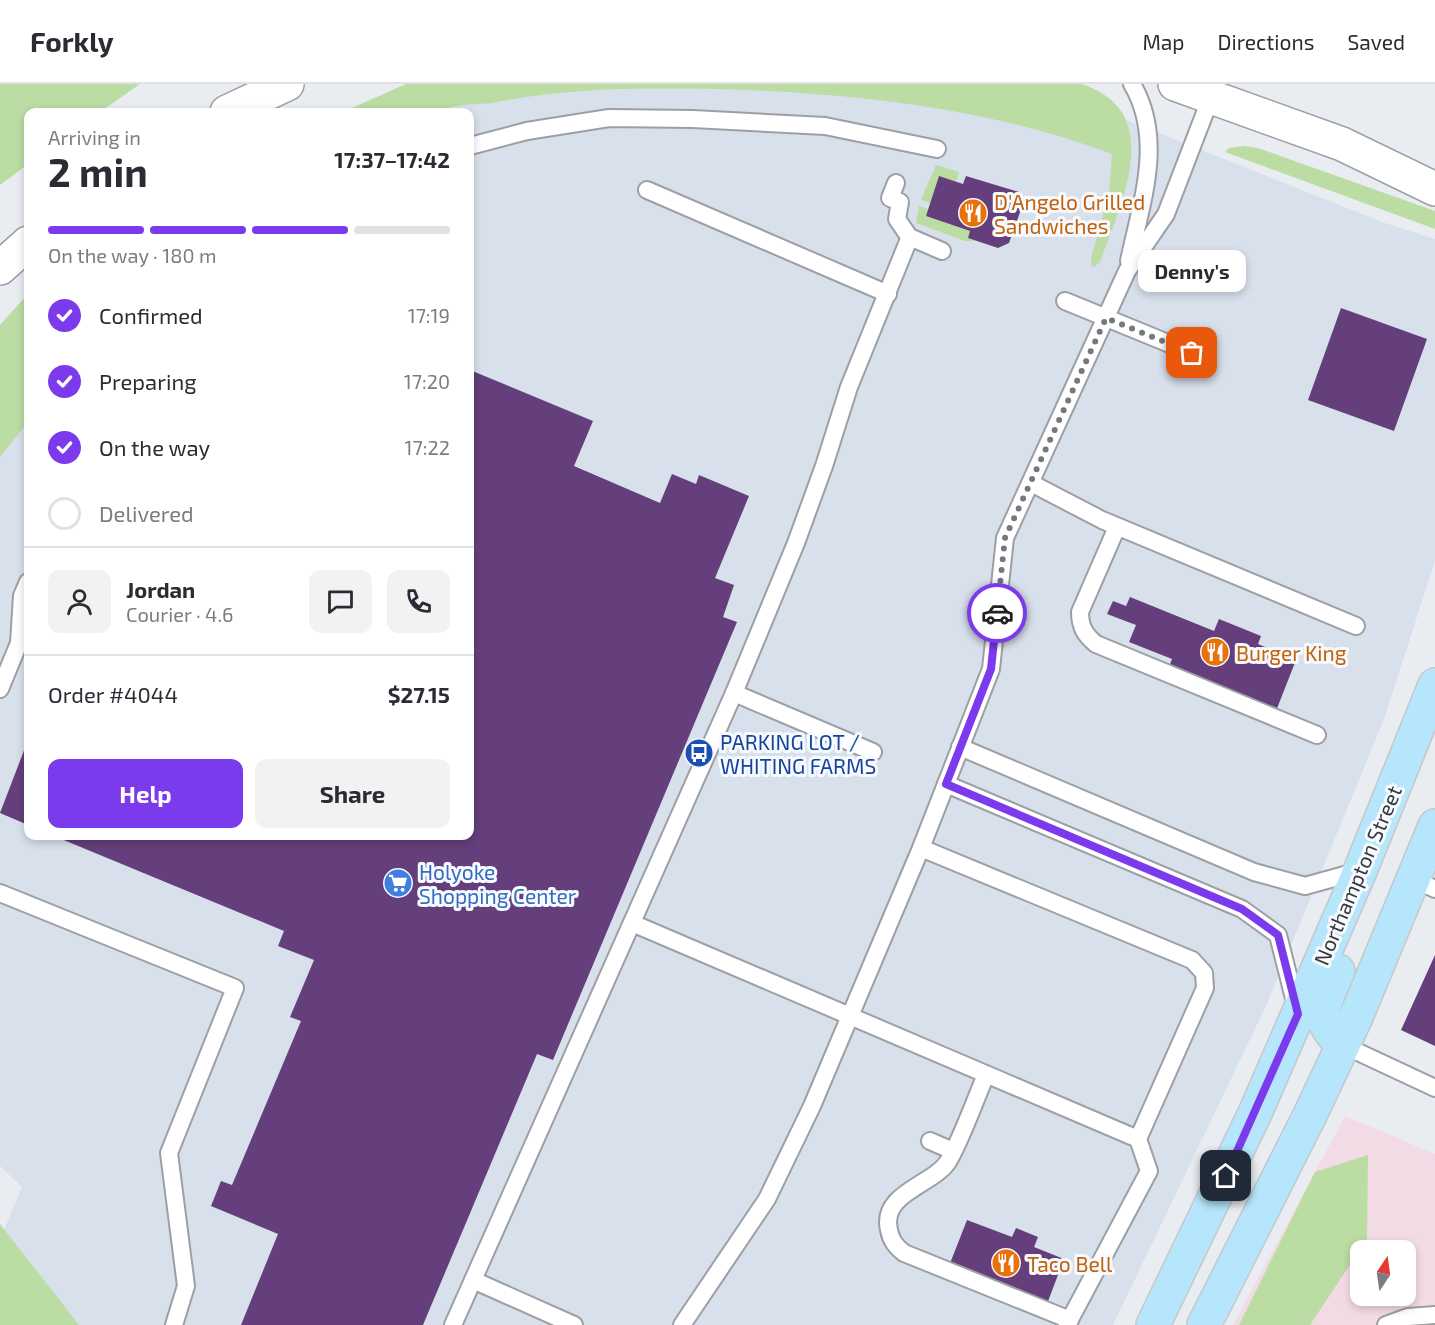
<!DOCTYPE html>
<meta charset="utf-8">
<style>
:root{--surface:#fff;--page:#f2f2f3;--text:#2b2b33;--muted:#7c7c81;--line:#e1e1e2;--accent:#7c3aed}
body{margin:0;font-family:"Exo 2",sans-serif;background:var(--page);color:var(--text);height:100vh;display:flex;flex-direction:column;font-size:22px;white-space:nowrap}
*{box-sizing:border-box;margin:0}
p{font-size:20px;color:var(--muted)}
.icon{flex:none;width:33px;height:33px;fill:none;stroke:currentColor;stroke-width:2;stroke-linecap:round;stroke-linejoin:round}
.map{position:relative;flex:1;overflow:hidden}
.panel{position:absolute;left:24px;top:24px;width:450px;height:732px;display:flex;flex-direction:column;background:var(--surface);border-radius:12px;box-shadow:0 3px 9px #0003}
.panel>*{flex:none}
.needle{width:39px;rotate:13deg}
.fabs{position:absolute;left:1350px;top:1156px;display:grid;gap:12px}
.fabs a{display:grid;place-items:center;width:66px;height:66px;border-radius:12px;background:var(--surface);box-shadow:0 3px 9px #0003;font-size:30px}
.pin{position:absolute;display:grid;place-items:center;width:51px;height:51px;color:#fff;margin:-26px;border-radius:12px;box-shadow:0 3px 9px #0006}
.courier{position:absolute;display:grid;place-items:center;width:60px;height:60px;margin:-30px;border:4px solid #7c3aed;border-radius:50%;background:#fff;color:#222;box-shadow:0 2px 8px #0007}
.bubble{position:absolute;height:42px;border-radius:12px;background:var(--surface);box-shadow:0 3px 9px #0003;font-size:20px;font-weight:700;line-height:42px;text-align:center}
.overview em{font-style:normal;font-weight:700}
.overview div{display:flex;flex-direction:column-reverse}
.overview{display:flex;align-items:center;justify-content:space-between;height:102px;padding:0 24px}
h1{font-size:39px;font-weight:700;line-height:45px}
.bar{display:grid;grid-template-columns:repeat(4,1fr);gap:9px 6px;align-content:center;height:72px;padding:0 24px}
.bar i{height:8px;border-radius:4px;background:var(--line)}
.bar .on{background:var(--accent)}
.bar p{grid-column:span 4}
.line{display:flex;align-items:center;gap:15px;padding:0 24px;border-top:2px solid var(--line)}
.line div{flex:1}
.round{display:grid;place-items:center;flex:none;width:63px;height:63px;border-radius:12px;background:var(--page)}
ol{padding:0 24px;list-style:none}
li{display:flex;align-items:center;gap:18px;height:66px}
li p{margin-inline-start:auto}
li .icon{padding:6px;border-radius:50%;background:var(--accent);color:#fff;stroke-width:4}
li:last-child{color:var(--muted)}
li i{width:33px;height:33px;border:3px solid var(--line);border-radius:50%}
.cta{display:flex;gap:12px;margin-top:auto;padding:12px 24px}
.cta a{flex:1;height:69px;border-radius:12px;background:var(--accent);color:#fff;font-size:24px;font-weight:700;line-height:69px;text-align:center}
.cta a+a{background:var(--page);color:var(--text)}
header{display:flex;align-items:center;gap:36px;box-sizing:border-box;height:84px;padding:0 30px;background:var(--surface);border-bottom:2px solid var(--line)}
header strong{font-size:28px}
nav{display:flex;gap:33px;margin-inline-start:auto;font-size:21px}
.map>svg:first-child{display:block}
</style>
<header>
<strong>Forkly</strong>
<nav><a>Map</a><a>Directions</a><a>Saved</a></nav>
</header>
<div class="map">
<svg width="1435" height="1241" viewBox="0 0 1435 1241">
<rect width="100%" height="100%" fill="#e9edf2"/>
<!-- built -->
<polygon fill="#d8e0ec" points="1024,0 1099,25 1385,139 1435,155 1435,477 1384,635 1266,922 1113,1241 0,1241 0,1155 22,1103 0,1082 0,360 28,312 28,752 470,752 470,28 381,28 444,2"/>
<!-- education -->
<path fill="#f3dbe6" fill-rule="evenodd" d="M1345,1032L1435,1070V1241H1233ZM1360,1167H1406V1212H1360Z"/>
<!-- green -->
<g fill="#bbdca3">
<polygon points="0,0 140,0 100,28 28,28 28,80 0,101"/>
<path d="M406,0H1081C1168,27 1120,121 1100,178L1094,183L1091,181V174L1109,110L1112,70C986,23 853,9 719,5C641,4 574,3 497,18C478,22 456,18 440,28H343Z"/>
<polygon points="1244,62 1258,64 1435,127 1435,145 1225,68 1229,64"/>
<polygon points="936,81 959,88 956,98 939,93 930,119 921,116"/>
<polygon points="919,122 928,125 926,132 970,147 968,154 977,157 965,157 916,139"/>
<polygon points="28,210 28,338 0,373 0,241"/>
<polygon points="1368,1071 1367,1155 1310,1241 1239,1241 1315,1088"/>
<polygon points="0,1140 79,1241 0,1241"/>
</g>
<!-- building -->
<g fill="#643f7b">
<polygon points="939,92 963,100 966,92 1019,108 1024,117 1009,159 998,164 968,154 970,147 926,132"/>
<polygon points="1341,224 1427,255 1394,347 1308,316"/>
<polygon points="470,286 593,337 574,382 660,419 672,390 696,400 699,391 749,412 715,494 734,501 723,533 737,538 553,976 537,970 423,1241 241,1241 278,1150 211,1122 221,1097 232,1101 301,937 290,933 314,876 278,862 284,847 54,752 470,752"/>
<polygon points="1130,513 1214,547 1219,535 1261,552 1258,560 1296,576 1276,627 1167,588 1172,575 1129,558 1136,541 1107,530 1113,517 1126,522"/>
<polygon points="28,656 28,741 0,729"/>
<polygon points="1435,871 1435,962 1401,946"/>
<polygon points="967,1136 1012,1153 1016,1144 1038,1153 1034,1163 1064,1175 1047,1220 949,1182"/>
</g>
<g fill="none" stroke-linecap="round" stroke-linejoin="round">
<!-- service casing -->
<g stroke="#9ca0a5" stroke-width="20">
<g id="service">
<polyline points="470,62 527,47 609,34 693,35 825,42 937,65"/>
<polyline points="896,99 890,114 900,118 897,135 910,154"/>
<polyline points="647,106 888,210"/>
<path d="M1129,177C1141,119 1165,56 1132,0"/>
<polyline points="1065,217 1192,269"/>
<polyline points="1031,399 1102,436 1356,542"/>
<path d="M1117,443L1080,528C1080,543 1085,551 1096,560L1317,651"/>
<polyline points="0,605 19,559 22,512 28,498"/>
<polyline points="734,609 873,668"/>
<polyline points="960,663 1254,788 1305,802 1359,787"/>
<polyline points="946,700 1242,825 1278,851 1297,926"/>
<polyline points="921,764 1192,876 1204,889 1205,904 1138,1055"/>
<polyline points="1414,795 1435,805"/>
<polyline points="0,809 235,904 169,1069 186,1202 174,1241"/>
<polyline points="632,839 1138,1055 1149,1087 1067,1241"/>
<polyline points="1343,961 1435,1004"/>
<path d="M986,991C974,1018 964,1049 949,1076C935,1101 880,1108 889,1146C891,1156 895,1162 904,1169L1070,1236"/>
<polyline points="930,1057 953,1067"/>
<polyline points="473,1196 574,1241"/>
<polyline points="453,1241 734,609 796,459 824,382 849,303 909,155 912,154 942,167"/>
<polyline points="682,1241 767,1115 812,1022 921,764 991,585 1005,454 1127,187 1166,130 1211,13"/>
<polyline points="1386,1241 1408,1233 1435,1231"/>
</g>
</g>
<!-- secondary casing -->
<g stroke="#9ca0a5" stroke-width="36">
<g id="secondary">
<polyline points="1175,0 1342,60 1435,105"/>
<polyline points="227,28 287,0"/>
<polyline points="0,184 28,159"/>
</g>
</g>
<!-- primary casing -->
<g stroke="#c7c8c8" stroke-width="36">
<g id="primary">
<path d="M1338,887C1324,920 1312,934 1343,961"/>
<polyline points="1153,1241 1256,1027 1360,787 1435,601"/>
<polyline points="1204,1241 1310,1031 1356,933 1435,742"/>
</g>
</g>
<!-- service -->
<use href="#service" stroke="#fff" stroke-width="16"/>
<!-- secondary -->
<use href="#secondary" stroke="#fff" stroke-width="33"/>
<!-- primary -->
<use href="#primary" stroke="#b5e6fb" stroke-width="33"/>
</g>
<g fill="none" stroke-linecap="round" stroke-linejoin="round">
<!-- done -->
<polyline stroke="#76787c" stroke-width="6" stroke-dasharray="0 10.8" points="997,529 1005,454 1106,234 1192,269"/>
<!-- route -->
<polyline stroke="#7c3aed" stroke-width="8" points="997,529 991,585 946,700 1242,825 1278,851 1298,930 1226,1092"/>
</g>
<!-- icons -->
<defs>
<g id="restaurant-disc" transform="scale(1.5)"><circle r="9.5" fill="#e8710a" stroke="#f7faff"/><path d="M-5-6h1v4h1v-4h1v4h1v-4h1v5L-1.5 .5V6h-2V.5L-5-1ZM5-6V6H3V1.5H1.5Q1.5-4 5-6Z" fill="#fff"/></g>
<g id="bus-disc" transform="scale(1.5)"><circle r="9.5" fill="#1a4fb4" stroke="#f7faff"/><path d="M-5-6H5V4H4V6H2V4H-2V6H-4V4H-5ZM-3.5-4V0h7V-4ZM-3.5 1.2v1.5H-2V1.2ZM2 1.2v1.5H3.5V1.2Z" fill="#fff"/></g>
<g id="supermarket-disc" transform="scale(1.5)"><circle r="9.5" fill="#3f7fe0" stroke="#f7faff"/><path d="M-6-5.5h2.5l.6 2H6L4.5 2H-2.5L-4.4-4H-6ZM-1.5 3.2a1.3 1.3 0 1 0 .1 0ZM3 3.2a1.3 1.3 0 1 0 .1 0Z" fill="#fff"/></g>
</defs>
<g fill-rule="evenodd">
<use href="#restaurant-disc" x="973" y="129"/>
<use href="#restaurant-disc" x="1215" y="568"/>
<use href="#bus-disc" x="699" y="669"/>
<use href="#supermarket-disc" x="398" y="799"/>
<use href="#restaurant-disc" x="1006" y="1179"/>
</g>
<g text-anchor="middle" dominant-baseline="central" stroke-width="6" stroke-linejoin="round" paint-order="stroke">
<!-- food labels -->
<g font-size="21" fill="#c56008" stroke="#f7faff" text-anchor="start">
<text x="994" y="117">D'Angelo Grilled<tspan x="994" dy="24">Sandwiches</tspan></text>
<text x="1236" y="568">Burger King</text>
<text x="1027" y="1179">Taco Bell</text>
</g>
<!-- transit labels -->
<g font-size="21" fill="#164399" stroke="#f7faff" text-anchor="start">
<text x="720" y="657">PARKING LOT /<tspan x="720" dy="24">WHITING FARMS</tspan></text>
</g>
<!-- shop labels -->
<g font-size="21" fill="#366cbe" stroke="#f7faff" text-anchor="start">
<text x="419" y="787">Holyoke<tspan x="419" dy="24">Shopping Center</tspan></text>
</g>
<!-- street labels -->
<g font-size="21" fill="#38393c" stroke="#f7faff">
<text transform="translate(1357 791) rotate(-67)">Northampton Street</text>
</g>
</g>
</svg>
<div class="fabs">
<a><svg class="needle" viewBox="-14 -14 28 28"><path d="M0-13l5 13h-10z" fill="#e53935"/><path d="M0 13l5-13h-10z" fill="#7c7c81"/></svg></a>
</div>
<div class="pin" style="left:1192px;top:269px;background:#ea580c"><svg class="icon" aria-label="bag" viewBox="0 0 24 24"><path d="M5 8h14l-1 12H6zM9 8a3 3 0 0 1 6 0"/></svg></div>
<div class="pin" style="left:1226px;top:1092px;background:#1f2937"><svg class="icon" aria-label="home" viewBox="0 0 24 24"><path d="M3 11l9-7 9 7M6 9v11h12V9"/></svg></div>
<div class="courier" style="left:997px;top:529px"><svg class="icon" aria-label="car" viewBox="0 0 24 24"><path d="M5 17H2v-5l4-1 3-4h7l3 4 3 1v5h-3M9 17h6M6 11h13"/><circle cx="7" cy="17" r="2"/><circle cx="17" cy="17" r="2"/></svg></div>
<div class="bubble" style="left:1138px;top:166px;width:108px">Denny's</div>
<section class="panel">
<div class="overview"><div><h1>2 min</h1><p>Arriving in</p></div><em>17:37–17:42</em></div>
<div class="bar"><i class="on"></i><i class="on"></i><i class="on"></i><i></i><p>On the way · 180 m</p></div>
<ol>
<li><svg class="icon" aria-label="check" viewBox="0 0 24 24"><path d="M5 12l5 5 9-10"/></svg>Confirmed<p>17:19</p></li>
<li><svg class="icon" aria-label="check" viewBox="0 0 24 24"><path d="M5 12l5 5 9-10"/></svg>Preparing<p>17:20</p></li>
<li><svg class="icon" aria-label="check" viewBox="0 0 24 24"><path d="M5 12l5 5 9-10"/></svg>On the way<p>17:22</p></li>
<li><i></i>Delivered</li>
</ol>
<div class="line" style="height:108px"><a class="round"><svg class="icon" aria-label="person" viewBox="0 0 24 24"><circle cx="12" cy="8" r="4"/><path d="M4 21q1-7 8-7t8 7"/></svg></a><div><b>Jordan</b><p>Courier · 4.6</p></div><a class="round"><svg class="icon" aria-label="chat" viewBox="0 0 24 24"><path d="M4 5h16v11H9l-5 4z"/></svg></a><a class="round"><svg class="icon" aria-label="phone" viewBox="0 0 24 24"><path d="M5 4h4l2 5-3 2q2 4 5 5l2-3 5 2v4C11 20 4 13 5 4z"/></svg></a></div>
<div class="line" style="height:78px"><div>Order #4044</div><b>$27.15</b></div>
<div class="cta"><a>Help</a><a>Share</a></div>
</section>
</div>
